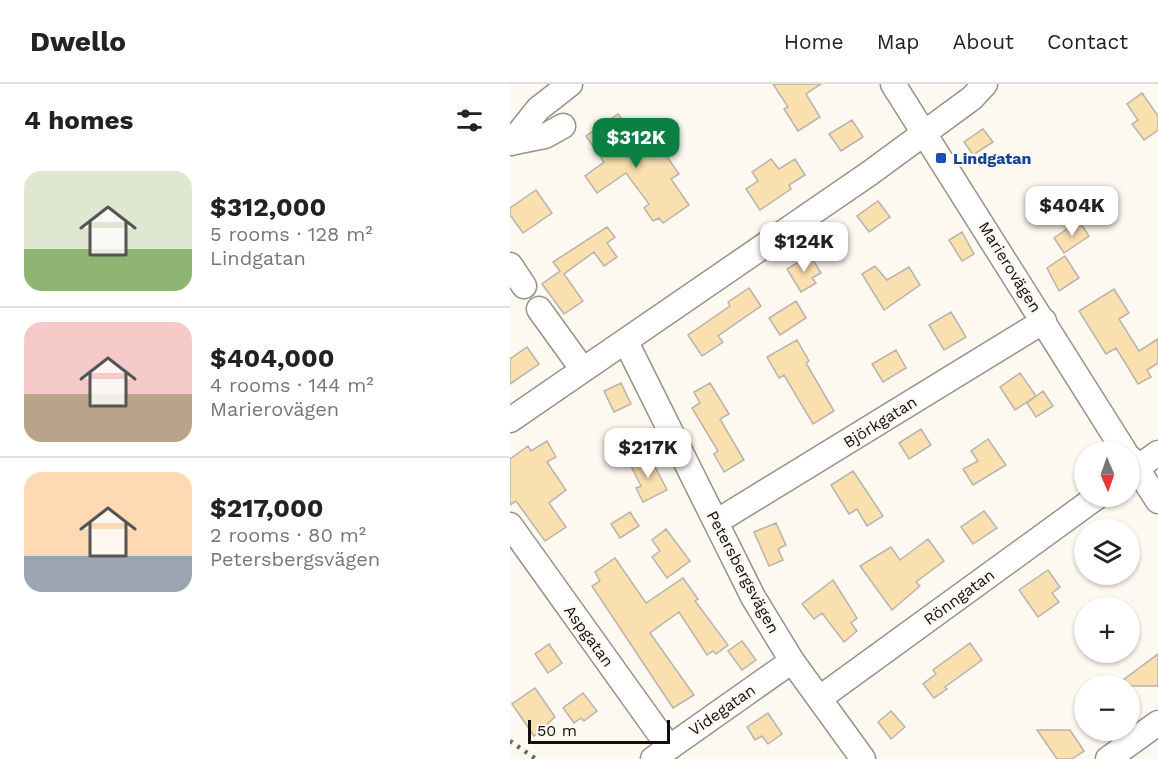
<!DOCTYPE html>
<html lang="en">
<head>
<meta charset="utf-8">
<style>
  body { margin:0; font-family:"Work Sans",sans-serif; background:#f6f6f6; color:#222; height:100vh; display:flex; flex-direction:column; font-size:22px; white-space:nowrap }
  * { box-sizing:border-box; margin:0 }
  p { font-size:20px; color:#767676 }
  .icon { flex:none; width:33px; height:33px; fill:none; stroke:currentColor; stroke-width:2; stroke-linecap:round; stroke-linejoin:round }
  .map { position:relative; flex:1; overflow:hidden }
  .panel { display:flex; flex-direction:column; background:#fff; width:510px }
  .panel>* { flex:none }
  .needle { width:39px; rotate:178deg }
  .controls { position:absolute; left:564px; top:357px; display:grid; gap:12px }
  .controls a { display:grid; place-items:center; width:66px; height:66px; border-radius:50%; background:#fff; box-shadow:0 2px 4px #0004; font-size:30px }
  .scale { position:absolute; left:18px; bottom:15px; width:142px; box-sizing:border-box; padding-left:6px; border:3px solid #11100d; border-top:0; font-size:16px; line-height:21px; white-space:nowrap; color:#11100d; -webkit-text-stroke:4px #fdf9f1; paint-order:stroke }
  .price { position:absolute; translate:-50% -51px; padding:0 14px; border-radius:12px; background:#fff; color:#222; font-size:20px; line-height:39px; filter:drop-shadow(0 2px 3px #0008) }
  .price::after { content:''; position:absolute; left:50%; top:36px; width:18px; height:14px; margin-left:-9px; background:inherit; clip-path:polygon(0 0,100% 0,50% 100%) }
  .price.current { background:#0b8043; color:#fff }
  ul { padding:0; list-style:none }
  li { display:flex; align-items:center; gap:18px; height:150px; padding:0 24px }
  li+li { border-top:2px solid #e0e0e0 }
  li span { display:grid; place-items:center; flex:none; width:168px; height:120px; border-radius:18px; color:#555 }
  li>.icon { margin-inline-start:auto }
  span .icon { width:72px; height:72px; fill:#fffc; stroke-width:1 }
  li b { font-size:26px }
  h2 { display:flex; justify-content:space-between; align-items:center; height:72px; padding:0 24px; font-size:26px }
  header { display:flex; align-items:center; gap:36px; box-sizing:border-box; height:84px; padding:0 30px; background:#fff; border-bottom:2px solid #e0e0e0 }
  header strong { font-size:28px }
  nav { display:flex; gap:33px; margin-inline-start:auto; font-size:21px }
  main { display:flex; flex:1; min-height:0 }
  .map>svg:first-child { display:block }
</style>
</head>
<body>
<header>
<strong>Dwello</strong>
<nav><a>Home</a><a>Map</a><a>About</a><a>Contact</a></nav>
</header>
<main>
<section class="panel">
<h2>4 homes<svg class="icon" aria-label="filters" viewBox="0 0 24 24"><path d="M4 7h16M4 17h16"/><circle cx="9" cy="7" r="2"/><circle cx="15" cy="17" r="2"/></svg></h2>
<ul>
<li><span style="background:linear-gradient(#dfe7d0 65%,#8fb573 0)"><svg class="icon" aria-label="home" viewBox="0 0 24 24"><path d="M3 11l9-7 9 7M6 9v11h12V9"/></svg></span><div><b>$312,000</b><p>5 rooms · 128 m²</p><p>Lindgatan</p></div></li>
<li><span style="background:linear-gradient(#f6c9c9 60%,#b9a48a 0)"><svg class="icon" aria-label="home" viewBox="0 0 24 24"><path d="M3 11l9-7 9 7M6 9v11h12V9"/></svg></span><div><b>$404,000</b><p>4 rooms · 144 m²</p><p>Marierovägen</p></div></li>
<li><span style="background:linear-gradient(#ffd9b3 70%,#9aa5b1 0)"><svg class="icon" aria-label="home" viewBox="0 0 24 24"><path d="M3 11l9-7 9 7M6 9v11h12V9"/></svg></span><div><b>$217,000</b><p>2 rooms · 80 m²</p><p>Petersbergsvägen</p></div></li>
</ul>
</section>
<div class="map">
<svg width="648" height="675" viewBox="0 0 648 675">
  <rect width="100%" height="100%" fill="#fdf9f1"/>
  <!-- building -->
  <path fill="#fadfaf" stroke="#b8b3ac" stroke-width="1.5" d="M263,0H311L296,10L310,33L288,47L274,25L278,23Z
    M632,9L648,32V46L634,56L622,40L628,36L617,20Z
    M108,30L139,73L151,64L169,90L161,95L179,121L153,139L149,134L143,137L134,124L139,120L116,89L87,109L75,92L94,78L76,52Z
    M342,36L353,53L331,67L319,50Z
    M473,45L483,58L463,71L454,58Z
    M261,75L269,85L285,75L295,91L279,101L281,105L250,126L236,105L248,97L242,88Z
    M26,106L42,129L13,149L0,131V124Z
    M368,117L380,133L359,148L347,132Z
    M569,137L579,152L554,169L544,154Z
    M97,143L105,153L97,159L107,173L94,182L84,168L54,190L73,217L54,230L32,200L50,187L43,178Z
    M452,148L464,170L452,177L439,156Z
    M300,171L311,189L302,194L306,199L291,208L277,185Z
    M555,172L569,194L549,207L537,184Z
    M365,182L377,196L399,183L410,201L374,226L352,190Z
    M239,204L251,222L208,252L213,258L192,272L178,251L220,222L218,218Z
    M604,205L619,229L609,235L629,267L648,255V279L637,286L641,293L628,300L606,264L596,270L569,227Z
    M286,217L296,234L270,251L259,234Z
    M441,228L456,253L434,266L419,241Z
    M287,256L299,277L296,279L324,327L303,340L274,291L269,294L257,273Z
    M17,263L29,280L0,300V275Z
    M386,266L396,284L373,298L362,280Z
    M510,289L526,312L505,326L490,303Z
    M111,299L121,320L104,328L94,307Z
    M200,299L219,330L210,335L234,376L214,388L204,370L208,367L182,324L190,319L184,308Z
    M533,307L543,322L526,333L517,319Z
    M411,345L421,361L399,375L389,359Z
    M478,355L496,381L463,401L453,385L468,377L461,367Z
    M37,357L46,373L37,378L56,406L39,419L56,443L35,457L6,417L0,421V375L18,362L21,367Z
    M139,371L157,406L133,418L126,404L131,402L120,380Z
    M343,387L373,432L357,442L347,425L339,430L321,401Z
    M474,427L487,444L463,460L451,443Z
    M120,428L129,442L110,454L101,440Z
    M266,439L276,461L268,465L273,476L259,482L244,448Z
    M156,445L180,477L157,494L142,473L150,467L142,456Z
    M418,455L434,477L406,498L410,502L382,526L350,482L381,463L390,476Z
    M105,474L136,519L173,494L188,515L185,517L218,561L206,570L203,567L197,571L169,528L140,549L184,611L163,624L82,502L90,497L85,488Z
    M538,486L550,503L542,509L549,518L528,533L509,506Z
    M323,496L347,534L341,539L347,547L334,558L312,529L304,535L292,520Z
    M232,557L246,576L232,586L218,567Z
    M460,559L472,576L435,603L437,605L424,614L413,600L426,590L423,586Z
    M39,560L52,579L38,589L25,570Z
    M648,570V602H605Z
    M25,604L45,633L24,652L2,620Z
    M73,609L87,627L74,637L71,634L64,639L53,624Z
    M381,627L395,643L381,655L368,638Z
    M258,629L272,650L258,660L252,652L245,656L237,643Z
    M527,646H560L574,667L562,675H547Z"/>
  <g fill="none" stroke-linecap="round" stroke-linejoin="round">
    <!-- minor casing -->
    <g stroke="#96928b" stroke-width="27">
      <path id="minor" d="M383,0L615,368
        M0,59L35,52L53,42
        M1,59L28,25L60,0
        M0,181L14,202
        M29,225L73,286
        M116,258L243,513L282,577L353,675
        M0,336L360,89L462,14L475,0
        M620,374L648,417
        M620,389L648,369
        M206,438L534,237
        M0,441L159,663
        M310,614L588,412
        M143,675L282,577
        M598,675L648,639"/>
    </g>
    <!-- minor -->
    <use href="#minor" stroke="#fff" stroke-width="24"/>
    <!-- rail -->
    <path stroke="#6a6863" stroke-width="4.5" stroke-dasharray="3 6" stroke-linecap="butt" d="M0,657L26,675"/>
  </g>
  <!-- markers -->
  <rect fill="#1a4fb4" stroke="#fdf9f1" stroke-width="2" x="425" y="68" width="12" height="12" rx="3"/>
  <g text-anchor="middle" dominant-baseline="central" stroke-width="5" stroke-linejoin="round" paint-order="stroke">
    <!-- transit labels -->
    <g font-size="16" font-weight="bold" fill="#164399" stroke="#fdf9f1" text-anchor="start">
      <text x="443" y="74">Lindgatan</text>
    </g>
    <!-- street labels -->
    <g font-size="16" fill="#11100d" stroke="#fdf9f1">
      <text transform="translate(500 183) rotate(58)">Marierovägen</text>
      <text transform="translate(370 338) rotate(-32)">Björkgatan</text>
      <text transform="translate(233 488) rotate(62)">Petersbergsvägen</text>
      <text transform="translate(449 513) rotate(-36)">Rönngatan</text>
      <text transform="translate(79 552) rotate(54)">Aspgatan</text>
      <text transform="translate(212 626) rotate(-35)">Videgatan</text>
    </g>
  </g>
</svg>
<div class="controls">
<a><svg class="needle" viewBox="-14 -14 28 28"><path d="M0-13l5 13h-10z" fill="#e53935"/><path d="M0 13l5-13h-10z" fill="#767676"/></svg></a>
<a><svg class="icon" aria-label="layers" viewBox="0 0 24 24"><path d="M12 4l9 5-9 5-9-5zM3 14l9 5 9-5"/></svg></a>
<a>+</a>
<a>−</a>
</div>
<div class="scale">50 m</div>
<b class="price current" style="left:126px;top:85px">$312K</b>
<b class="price" style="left:562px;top:153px">$404K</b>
<b class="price" style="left:294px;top:189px">$124K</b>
<b class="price" style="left:138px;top:395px">$217K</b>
</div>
</main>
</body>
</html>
